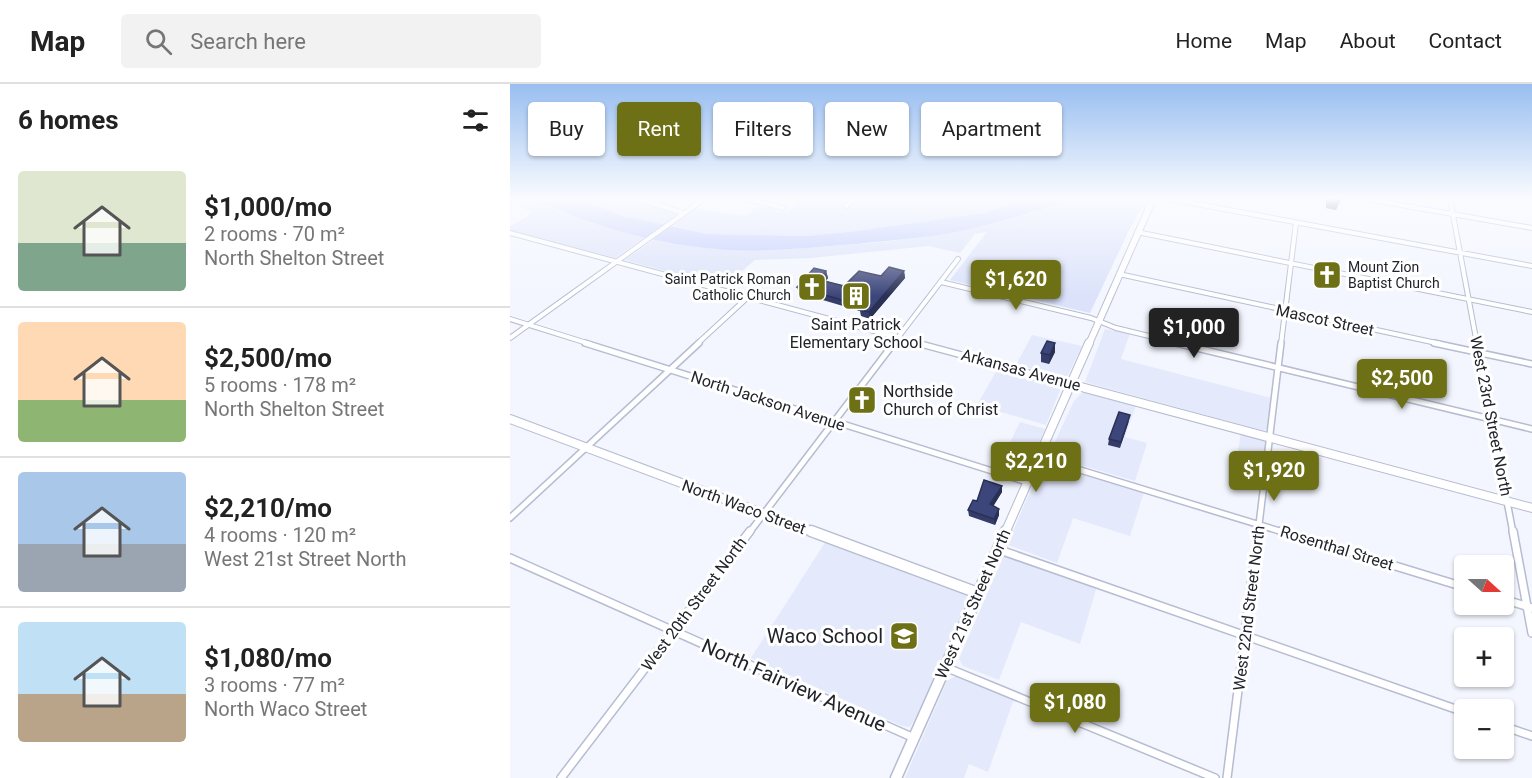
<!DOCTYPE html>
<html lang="en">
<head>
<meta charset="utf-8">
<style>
  body { margin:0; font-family:Roboto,sans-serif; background:#f2f2f2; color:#222; height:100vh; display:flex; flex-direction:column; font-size:22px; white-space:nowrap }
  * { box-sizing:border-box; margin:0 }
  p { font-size:20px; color:#767676 }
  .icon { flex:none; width:33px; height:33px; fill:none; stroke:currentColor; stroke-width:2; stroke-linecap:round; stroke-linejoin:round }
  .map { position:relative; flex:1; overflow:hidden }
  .details { display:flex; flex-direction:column; background:#fff; width:510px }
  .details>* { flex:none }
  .hud { position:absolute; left:18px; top:18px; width:570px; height:54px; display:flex; gap:12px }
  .needle { width:39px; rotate:111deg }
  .controls { position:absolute; left:944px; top:471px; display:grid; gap:12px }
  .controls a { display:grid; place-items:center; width:60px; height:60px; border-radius:6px; background:#fff; box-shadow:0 2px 4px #0004; font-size:30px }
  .price { position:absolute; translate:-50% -51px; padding:0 14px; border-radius:6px; background:#6d7014; color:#fff; font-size:20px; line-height:39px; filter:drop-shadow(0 2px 3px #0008) }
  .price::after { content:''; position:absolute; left:50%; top:36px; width:18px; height:14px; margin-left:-9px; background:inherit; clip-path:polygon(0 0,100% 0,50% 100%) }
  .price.active { background:#222; color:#fff }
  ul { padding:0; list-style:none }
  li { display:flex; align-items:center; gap:18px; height:150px; padding:0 18px }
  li+li { border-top:2px solid #e0e0e0 }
  li span { display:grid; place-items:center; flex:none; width:168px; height:120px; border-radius:6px; color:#555 }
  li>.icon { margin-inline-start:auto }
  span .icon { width:72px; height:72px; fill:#fffc; stroke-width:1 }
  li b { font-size:26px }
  h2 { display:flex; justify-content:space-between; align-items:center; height:72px; padding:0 18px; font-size:26px }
  .pill { padding:0 21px; border-radius:6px; background:#fff; box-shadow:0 2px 4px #0004; font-size:21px; line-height:54px }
  .pill.active { background:#6d7014; color:#fff }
  header { display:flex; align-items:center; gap:36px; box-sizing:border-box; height:84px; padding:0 30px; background:#fff; border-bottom:2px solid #e0e0e0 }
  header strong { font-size:28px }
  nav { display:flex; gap:33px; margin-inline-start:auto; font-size:21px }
  .search { width:420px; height:54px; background:#f2f2f2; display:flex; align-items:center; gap:15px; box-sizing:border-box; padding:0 21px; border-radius:6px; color:#767676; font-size:22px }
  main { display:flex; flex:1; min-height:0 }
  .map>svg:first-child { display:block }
</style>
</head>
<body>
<header>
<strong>Map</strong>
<div class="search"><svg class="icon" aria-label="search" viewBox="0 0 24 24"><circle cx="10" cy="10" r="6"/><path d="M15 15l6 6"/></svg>Search here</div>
<nav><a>Home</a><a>Map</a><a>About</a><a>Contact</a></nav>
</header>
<main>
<section class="details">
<h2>6 homes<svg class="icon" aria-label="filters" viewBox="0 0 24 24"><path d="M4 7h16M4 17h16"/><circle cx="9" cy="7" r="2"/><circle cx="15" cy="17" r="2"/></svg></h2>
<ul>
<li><span style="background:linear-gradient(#dfe7d0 60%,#7fa58c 0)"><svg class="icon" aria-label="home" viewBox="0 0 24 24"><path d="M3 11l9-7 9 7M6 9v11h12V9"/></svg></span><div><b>$1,000/mo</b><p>2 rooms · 70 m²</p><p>North Shelton Street</p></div></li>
<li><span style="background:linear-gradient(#ffd9b3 65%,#8fb573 0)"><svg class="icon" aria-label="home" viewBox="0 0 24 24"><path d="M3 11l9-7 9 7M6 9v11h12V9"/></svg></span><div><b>$2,500/mo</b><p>5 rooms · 178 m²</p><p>North Shelton Street</p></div></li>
<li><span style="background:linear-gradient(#a9c7e8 60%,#9aa5b1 0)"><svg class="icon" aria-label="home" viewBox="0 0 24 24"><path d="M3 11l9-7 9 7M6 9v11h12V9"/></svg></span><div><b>$2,210/mo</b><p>4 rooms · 120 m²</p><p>West 21st Street North</p></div></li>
<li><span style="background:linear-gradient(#bfe0f5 60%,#b9a48a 0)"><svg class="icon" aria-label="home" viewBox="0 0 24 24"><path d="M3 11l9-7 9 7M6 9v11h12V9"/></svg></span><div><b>$1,080/mo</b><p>3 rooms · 77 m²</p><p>North Waco Street</p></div></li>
</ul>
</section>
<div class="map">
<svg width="1022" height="694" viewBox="0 0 1022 694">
  <rect width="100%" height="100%" fill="#f3f6ff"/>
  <!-- built -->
  <path fill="#e4e9fb" d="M595,245L620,249L611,275L761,314L758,344L753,347L575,298Z
    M522,251L572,262L557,293L506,281Z
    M488,284L552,301L536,341L467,321Z
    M580,308L626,321L615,353L637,359L625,397L541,372L543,362L564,317L572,309Z
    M510,338L535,345L515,390L512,391L488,383Z
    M731,349L755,356L752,394L725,386Z
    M537,379L634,408L620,452L563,434L547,479L499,461L498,459L531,382Z
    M316,457L454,508L457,513V520L405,635L400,643L392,642L241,574Z
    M494,471L587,502L570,560L511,538L489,596L453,582L449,575Z
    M446,592L504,615L478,688L459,680L454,694H395L437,597Z"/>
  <!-- green -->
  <path fill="#dbe2fa" d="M0,115H24L51,128L135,153L105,174L0,146V142L18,132L21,128L0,118Z
    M71,115H121L170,130L156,141C126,137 99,127 71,115Z
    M292,115H514L474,129L347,147L297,152L198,150L163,142L184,125L235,132L248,122L277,129Z
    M565,115H637L620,144L580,229L440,196L477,148L465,150L450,169L419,162L301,174L245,176L213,203L115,176L145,155C199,168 253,166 309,163C355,160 404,156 450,147C488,140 527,127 565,115Z"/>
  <!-- water -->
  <path fill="#c0ccfd" d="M24,115H71L113,132L198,150L297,152L347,147L474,129L514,115H565C527,127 489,139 451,147C417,154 382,156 347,160C305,163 262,168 220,166C153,162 85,144 24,115Z"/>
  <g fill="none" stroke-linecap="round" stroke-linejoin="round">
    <!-- street-far2 casing -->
    <g stroke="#b6bcd2" stroke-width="6">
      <path id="street-far2" d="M128,115L174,129
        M236,115L274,124
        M660,115L1022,182
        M857,115L1022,144
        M940,115L967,260
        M336,122L344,115
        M627,148L1022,228
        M0,149L412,260
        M609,190L931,260
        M431,198L581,234L606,244L672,260
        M0,235L80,260
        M0,254L194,115
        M187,260L238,213
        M383,260L448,175
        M771,260L786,139"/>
    </g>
    <!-- street-far1 casing -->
    <g stroke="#b6bcd2" stroke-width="8">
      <path id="street-far1" d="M75,259L517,398
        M407,259L560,300
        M666,259L1022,345
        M924,259L1022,280
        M967,259L1003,449
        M528,373L776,449
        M0,434L189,259
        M239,449L384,259
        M748,449L771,259"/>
    </g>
    <!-- street casing -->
    <g stroke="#b6bcd2" stroke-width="10">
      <path id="street" d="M771,447L954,503
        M1003,447L1022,549
        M487,465L954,628
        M0,474L404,654
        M993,515L1022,524
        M435,583L705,694
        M993,642L1022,652
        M51,694L240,447
        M717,694L748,447"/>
    </g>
    <!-- secondary-far2 casing -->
    <g stroke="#b6bcd2" stroke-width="8">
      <path id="secondary-far2" d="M579,260L643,115"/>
    </g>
    <!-- secondary-far1 casing -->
    <g stroke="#b6bcd2" stroke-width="10">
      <path id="secondary-far1" d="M560,300L1022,424
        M0,335L305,449
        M495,449L579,259"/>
    </g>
    <!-- secondary casing -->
    <g stroke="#b6bcd2" stroke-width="13">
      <path id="secondary" d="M301,447L468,509
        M386,694L496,447"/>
    </g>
    <!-- street-far2 -->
    <use href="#street-far2" stroke="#fff" stroke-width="4"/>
    <!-- street-far1 -->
    <use href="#street-far1" stroke="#fff" stroke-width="5"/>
    <!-- street -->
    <use href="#street" stroke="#fff" stroke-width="7"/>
    <!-- secondary-far2 -->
    <use href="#secondary-far2" stroke="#fff" stroke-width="6"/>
    <!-- secondary-far1 -->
    <use href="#secondary-far1" stroke="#fff" stroke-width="8"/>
    <!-- secondary -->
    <use href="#secondary" stroke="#fff" stroke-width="10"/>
  </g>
  <!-- wall -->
  <path fill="#343c69" d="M816,115H830L829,119L826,126L816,124Z
    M316,187L318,194L316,197L334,202L394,187L395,194L360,235L351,232L350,227L289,209L287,203Z
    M545,268L539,280L531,278V269Z
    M619,337L610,364L598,361L599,355Z
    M492,402V408L483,422L489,431L485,441L459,432L458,426L467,417Z"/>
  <!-- shaded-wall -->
  <path fill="#2a3155" d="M316,187L318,194L312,202L310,196Z
    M394,187L395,194L360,235L359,228Z
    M545,259V268L539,280L540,271Z
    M492,402V408L481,426L480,420Z
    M489,425V431L485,441L484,435Z"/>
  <!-- building -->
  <path fill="#3c467a" stroke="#2a3155" stroke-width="1.5" d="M819,115H830L829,119L819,118Z
    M379,183L394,187L359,228L349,226L353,222L287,203L304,184L316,187L310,196L334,202L349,187L371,192Z
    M537,257L545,259L540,271L531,269Z
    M609,328L620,331L611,358L599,355Z
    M474,396L492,402L480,420L489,425L484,435L458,426L463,416L467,417Z"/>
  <!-- sky -->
  <linearGradient id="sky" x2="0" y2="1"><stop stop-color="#98bef0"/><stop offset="0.54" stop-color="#fafbff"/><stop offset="1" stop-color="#fafbff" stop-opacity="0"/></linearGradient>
  <rect width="1022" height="212" fill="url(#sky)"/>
  <!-- icons -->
  <defs>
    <g id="church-square" transform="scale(1.5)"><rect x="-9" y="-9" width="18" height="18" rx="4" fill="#6d7014" stroke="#fff"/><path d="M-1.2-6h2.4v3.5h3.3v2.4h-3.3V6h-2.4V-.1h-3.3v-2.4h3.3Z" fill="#fff"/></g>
    <g id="building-square" transform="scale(1.5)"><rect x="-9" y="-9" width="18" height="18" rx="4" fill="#6d7014" stroke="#fff"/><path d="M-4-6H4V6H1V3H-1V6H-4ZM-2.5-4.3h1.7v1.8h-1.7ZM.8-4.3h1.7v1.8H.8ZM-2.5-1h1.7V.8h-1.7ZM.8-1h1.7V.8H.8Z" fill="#fff"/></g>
    <g id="school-square" transform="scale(1.5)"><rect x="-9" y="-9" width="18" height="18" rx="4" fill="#6d7014" stroke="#fff"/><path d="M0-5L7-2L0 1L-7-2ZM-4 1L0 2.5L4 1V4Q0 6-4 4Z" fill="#fff"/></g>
  </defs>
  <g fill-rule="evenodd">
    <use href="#church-square" x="817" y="191"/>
    <use href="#church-square" x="302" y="203"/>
    <use href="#building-square" x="346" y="212"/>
    <use href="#church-square" x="352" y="316"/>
    <use href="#school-square" x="394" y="552"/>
  </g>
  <g text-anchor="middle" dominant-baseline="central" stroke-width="6" stroke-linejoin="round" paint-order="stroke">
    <!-- far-poi labels -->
    <g font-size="14" fill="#21232b" stroke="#fff" text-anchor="start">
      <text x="838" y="183">Mount Zion<tspan x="838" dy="16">Baptist Church</tspan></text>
      <text x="281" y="195" text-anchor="end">Saint Patrick Roman<tspan x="281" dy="16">Catholic Church</tspan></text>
    </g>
    <!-- street labels -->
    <g font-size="16" fill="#21232b" stroke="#fff">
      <text transform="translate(815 236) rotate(12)">Mascot Street</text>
      <text transform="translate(511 286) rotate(15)">Arkansas Avenue</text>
      <text transform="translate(258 317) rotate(18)">North Jackson Avenue</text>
      <text transform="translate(981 332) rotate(79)">West 23rd Street North</text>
      <text transform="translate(234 423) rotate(20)">North Waco Street</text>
      <text transform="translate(827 464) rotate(17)">Rosenthal Street</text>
      <text transform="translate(184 520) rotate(-53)">West 20th Street North</text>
      <text transform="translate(463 520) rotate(-66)">West 21st Street North</text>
      <text transform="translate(739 524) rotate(-83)">West 22nd Street North</text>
    </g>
    <!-- poi labels -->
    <g font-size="16" fill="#21232b" stroke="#fff">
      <text x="346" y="240">Saint Patrick<tspan x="346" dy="18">Elementary School</tspan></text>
      <text x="373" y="307" text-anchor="start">Northside<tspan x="373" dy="18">Church of Christ</tspan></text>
    </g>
    <!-- near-poi labels -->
    <g font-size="20" fill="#21232b" stroke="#fff" text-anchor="end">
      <text x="373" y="552">Waco School</text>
    </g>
    <!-- near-street labels -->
    <g font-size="20" fill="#21232b" stroke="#fff">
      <text transform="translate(284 601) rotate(24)">North Fairview Avenue</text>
    </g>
  </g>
</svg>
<div class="controls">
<a><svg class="needle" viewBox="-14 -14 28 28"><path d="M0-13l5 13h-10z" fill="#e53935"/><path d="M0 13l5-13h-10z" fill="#767676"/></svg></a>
<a>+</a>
<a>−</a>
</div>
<b class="price" style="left:506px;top:227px">$1,620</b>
<b class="price active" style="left:684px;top:275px">$1,000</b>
<b class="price" style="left:892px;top:326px">$2,500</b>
<b class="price" style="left:526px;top:409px">$2,210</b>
<b class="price" style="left:764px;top:418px">$1,920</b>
<b class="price" style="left:565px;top:650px">$1,080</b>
<div class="hud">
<a class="pill">Buy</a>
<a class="pill active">Rent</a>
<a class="pill">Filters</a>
<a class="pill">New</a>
<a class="pill">Apartment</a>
</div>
</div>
</main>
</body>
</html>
